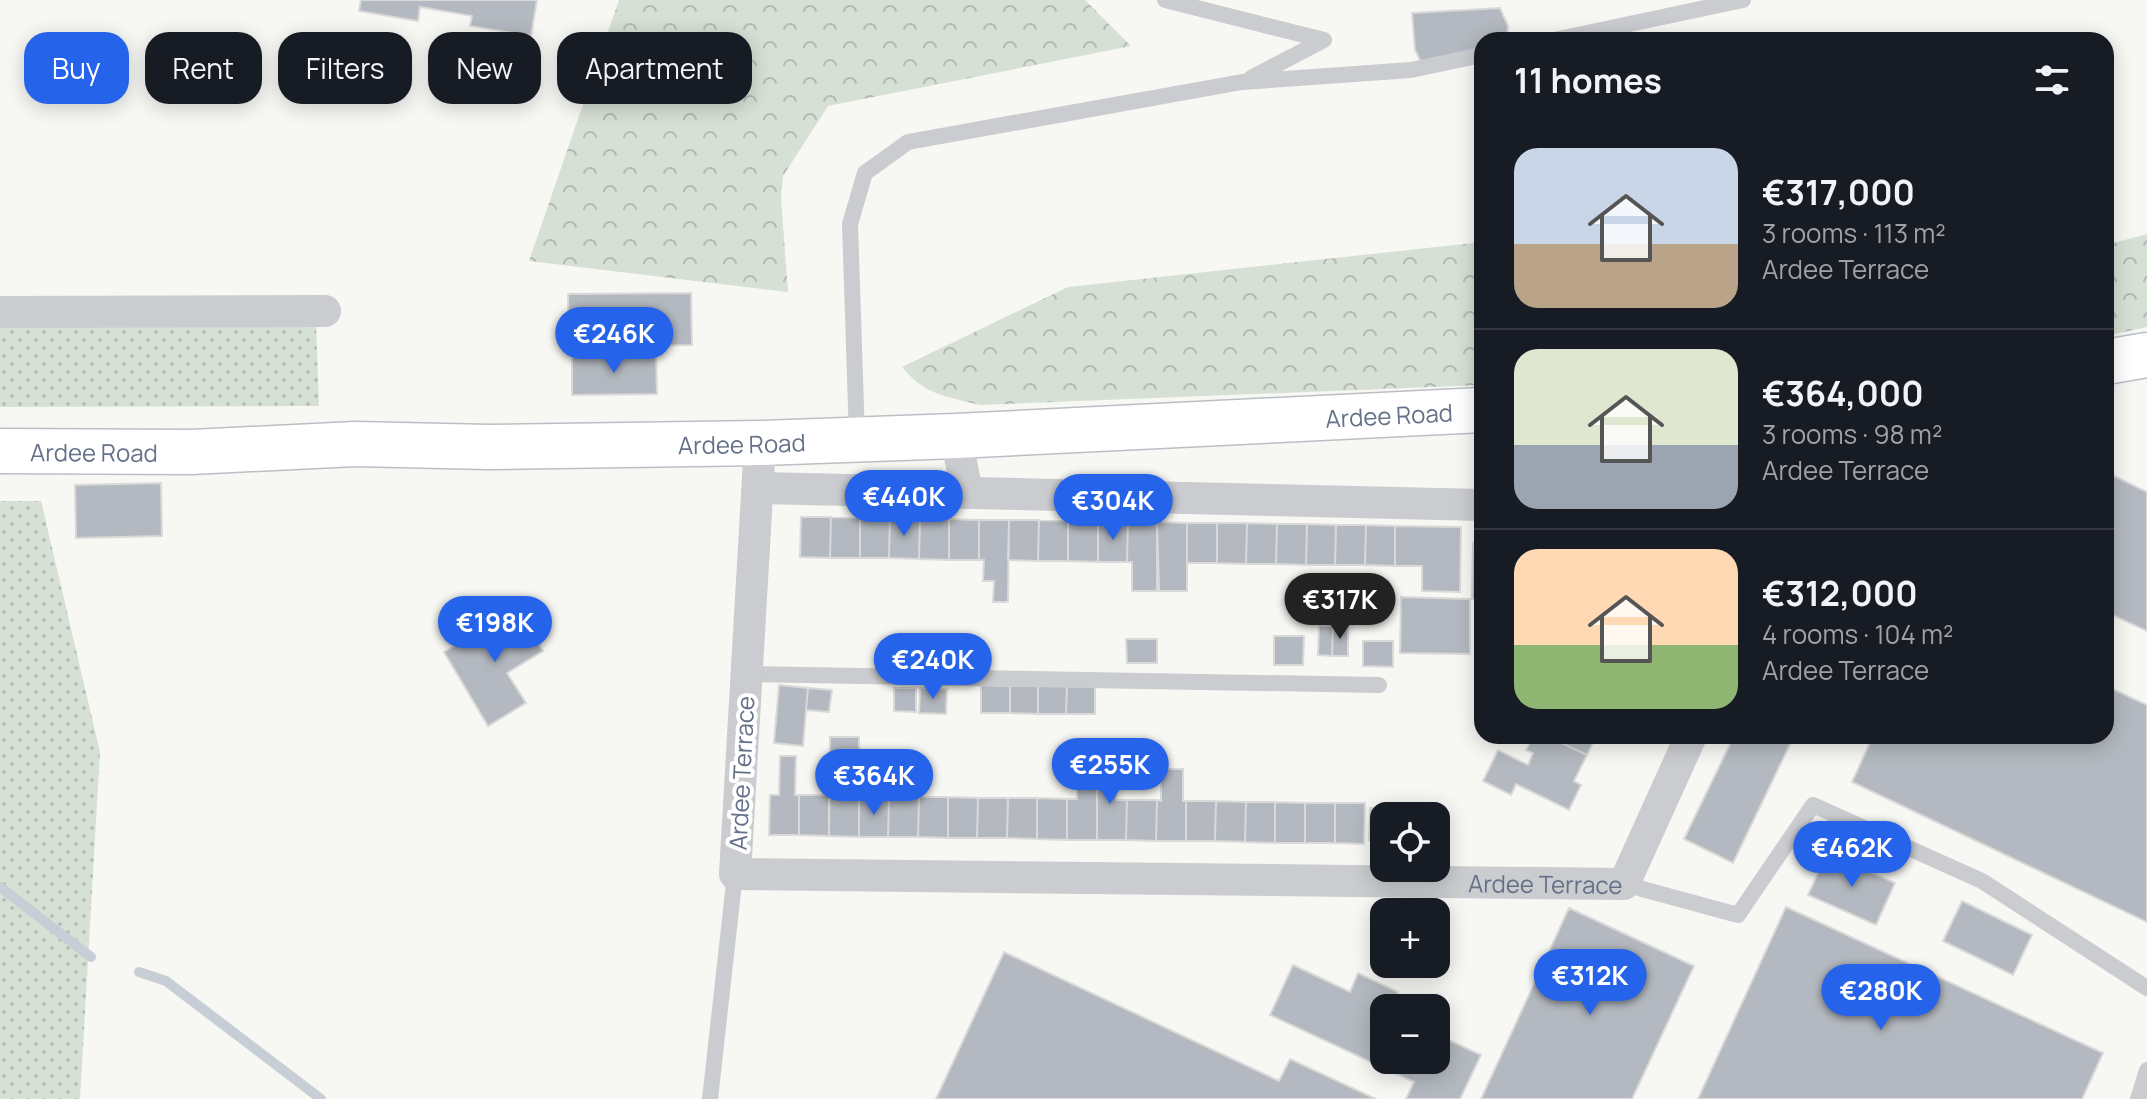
<!DOCTYPE html>
<html lang="en">
<head>
<meta charset="utf-8">
<style>
  body { margin:0; font-family:Manrope,sans-serif; background:#242831; color:#f1f3f6; height:100vh; display:flex; flex-direction:column; font-size:30px; white-space:nowrap }
  * { box-sizing:border-box; margin:0 }
  p { font-size:26px; color:#9ea1a6 }
  .icon { flex:none; width:44px; height:44px; fill:none; stroke:currentColor; stroke-width:2; stroke-linecap:round; stroke-linejoin:round }
  .map { position:relative; flex:1; overflow:hidden }
  .details { position:absolute; left:1474px; top:32px; width:640px; height:712px; display:flex; flex-direction:column; background:#171b24; border-radius:24px; box-shadow:0 4px 20px #0003 }
  .details>* { flex:none }
  .guide { position:absolute; left:24px; top:32px; width:760px; height:72px; display:flex; gap:16px }
  .buttons { position:absolute; left:1370px; top:802px; display:grid; gap:16px }
  .buttons a { display:grid; place-items:center; width:80px; height:80px; border-radius:16px; background:#171b24; box-shadow:0 4px 20px #0003; font-size:40px }
  .price { position:absolute; translate:-50% -68px; padding:0 18px; border-radius:28px; background:#2563eb; color:#fff; font-size:26px; line-height:52px; filter:drop-shadow(0 2px 4px #0008) }
  .price::after { content:''; position:absolute; left:50%; top:48px; width:24px; height:18px; margin-left:-12px; background:inherit; clip-path:polygon(0 0,100% 0,50% 100%) }
  .price.active { background:#222; color:#fff }
  ul { padding:0; list-style:none }
  li { display:flex; align-items:center; gap:24px; height:200px; padding:0 40px }
  li+li { border-top:2px solid #363941 }
  li span { display:grid; place-items:center; flex:none; width:224px; height:160px; border-radius:24px; color:#555 }
  li>.icon { margin-inline-start:auto }
  span .icon { width:96px; height:96px; fill:#fffc; stroke-width:1 }
  li b { font-size:34px }
  h2 { display:flex; justify-content:space-between; align-items:center; height:96px; padding:0 40px; font-size:34px }
  .pill { padding:0 28px; border-radius:24px; background:#171b24; box-shadow:0 4px 20px #0003; font-size:28px; line-height:72px }
  .pill.active { background:#2563eb; color:#fff }
  .map>svg:first-child { display:block }
</style>
</head>
<body>
<div class="map">
<svg width="2147" height="1099" viewBox="0 0 2147 1099">
  <defs>
    <pattern id="green-dots" width="8" height="8" patternUnits="userSpaceOnUse" patternTransform="scale(2)"><rect width="8" height="8" fill="#d7e0d5"/><path d="M2 2h.1M6 6h.1" fill="none" stroke="#b2bab3" stroke-width="1.8" stroke-linecap="round"/></pattern>
    <pattern id="forest-crowns" width="20" height="18" patternUnits="userSpaceOnUse" patternTransform="scale(2)"><rect width="20" height="18" fill="#d7e0d5"/><path d="M2 6a3 3 0 1 1 6 0M12 15a3 3 0 1 1 6 0" fill="none" stroke="#b2bab3"/></pattern>
  </defs>
  <rect width="100%" height="100%" fill="#f7f8f4"/>
  <!-- green -->
  <path fill="url(#green-dots)" d="M316,324L319,406L0,407V325Z
    M0,501H41L100,752L80,1099H0Z"/>
  <!-- forest -->
  <path fill="url(#forest-crowns)" d="M619,0H1085L1131,46L828,106L783,176L781,198L788,292L529,261Z
    M2147,234V327L2106,336V245Z
    M1482,242V385L980,405C946,396 926,396 902,367L1068,287Z"/>
  <g fill="none" stroke-linecap="round" stroke-linejoin="round">
    <!-- stream -->
    <path stroke="#c7ced5" stroke-width="10" d="M0,887L91,957
      M139,972L166,981L321,1099"/>
  </g>
  <!-- building -->
  <path fill="#b4b9c1" stroke="#d9d9d7" stroke-width="2" d="M361,0H537L531,36L470,26L472,16L420,7L418,21L359,11Z
    M1500,8L1508,26L1507,40H1482V49L1423,66L1415,50L1412,13Z
    M691,293L692,345L569,346L568,294Z
    M656,355L657,394L572,395V356Z
    M2106,472L2147,492V631L2106,612Z
    M161,483L162,536L76,538L75,485Z
    M801,517H831L830,558L800,557Z
    M831,517L860,518V558H830Z
    M860,518H890L889,558H860Z
    M890,518L920,519L919,559L889,558Z
    M920,519H949V560L919,559Z
    M949,519L979,520V560H949Z
    M979,520H1009L1008,602H993L994,581H983L984,560H979Z
    M1009,520H1039L1038,561L1008,560Z
    M1039,520L1068,521V561H1038Z
    M1068,521H1098V562L1068,561Z
    M1098,521L1128,522L1127,562H1098Z
    M1128,522H1157V591H1132V562H1127Z
    M1157,522L1187,523V591H1159Z
    M1187,523H1217V563H1187Z
    M1217,523H1247L1246,564L1217,563Z
    M1247,523L1277,524L1276,564H1246Z
    M1277,524H1307L1306,565L1276,564Z
    M1307,524L1336,525L1335,565H1306Z
    M1336,525H1366L1365,565H1335Z
    M1366,525L1395,526V566L1365,565Z
    M1395,526L1461,527L1460,592L1422,591V566H1395Z
    M1473,543H1482V599H1472Z
    M1401,597L1470,599V654L1400,653Z
    M518,608L543,651L507,673L526,703L488,726L444,652Z
    M1319,626H1333L1332,656L1318,655Z
    M1333,626H1348V656H1332Z
    M1274,636H1304L1303,665H1274Z
    M1126,639H1157V663H1127Z
    M1363,641H1393V667L1363,666Z
    M779,685L808,688L803,746L774,743Z
    M981,685L1010,686V713H981Z
    M1010,686H1038V714L1010,713Z
    M1038,686H1067L1066,714H1038Z
    M1067,686H1095V714H1066Z
    M2106,686L2147,705V922L1852,782L1873,736H2106Z
    M808,688L832,690L829,712L806,710Z
    M894,688H916V712L894,711Z
    M920,688L947,689L946,714L919,713Z
    M1534,736H1547L1587,755L1574,781L1581,785L1569,810L1516,784L1511,795L1483,781L1498,750L1528,765L1533,753L1526,750Z
    M1547,736H1596L1587,755Z
    M1734,736H1794L1733,863L1684,839Z
    M830,737H859V837L829,836Z
    M780,756H796L795,795H799V835H769L770,795H779Z
    M1077,765H1097V840H1067V799H1077Z
    M1097,765H1116V800H1127L1126,840H1097Z
    M1161,769H1183V801H1186V841H1156L1157,800L1161,801Z
    M799,795H829V836L799,835Z
    M859,796L889,797L888,837H859Z
    M889,797H919L918,837H888Z
    M919,797H948V838L918,837Z
    M948,797L978,798L977,838H948Z
    M978,798H1008L1007,838H977Z
    M1008,798H1037V839L1007,838Z
    M1037,798L1067,799V840L1037,839Z
    M1127,800H1157L1156,841L1126,840Z
    M1186,801H1216L1215,841H1186Z
    M1216,801L1246,802L1245,842L1215,841Z
    M1246,802H1275V843L1245,842Z
    M1275,802L1305,803V843H1275Z
    M1305,803H1335V843H1305Z
    M1335,803H1365L1364,844L1335,843Z
    M1370,808L1401,809V816H1384V840H1369Z
    M1827,853L1895,883L1876,925L1808,895Z
    M1962,901L2032,935L2013,975L1943,941Z
    M1786,907L2103,1053L2082,1099H1698Z
    M1569,908L1694,966L1632,1099H1481Z
    M1004,952L1279,1081L1290,1059L1376,1099H936Z
    M1293,965L1350,992L1358,973L1398,992L1391,1008H1384V1060H1436V1034L1481,1055L1460,1099H1406L1414,1082L1270,1015Z"/>
  <g fill="none" stroke-linecap="round" stroke-linejoin="round">
    <!-- secondary casing -->
    <g stroke="#bbbfc5" stroke-width="47">
      <g id="secondary">
        <path d="M2106,362L2147,355"/>
        <path id="s2" d="M0,451L191,452L355,444L489,447L760,443L956,436L1482,410"/>
      </g>
    </g>
    <!-- lane -->
    <path stroke="#caccd0" stroke-width="16" d="M1165,0L1324,40L1251,78
      M1554,40L1743,0
      M857,438L850,224L865,173L908,142L1242,82L1411,70L1482,55
      M747,674L1379,685
      M1624,884L1738,915L1813,805L1982,881L2147,988
      M710,1099L735,874
      M2138,1099L2147,1070"/>
    <!-- street -->
    <g stroke="#caccd0" stroke-width="32">
      <path d="M0,312L325,311"/>
      <path d="M956,436L967,493"/>
      <path id="s1" d="M760,443L735,874L1624,884L1691,736"/>
      <path d="M759,488L1482,505"/>
    </g>
    <!-- secondary -->
    <use href="#secondary" stroke="#fff" stroke-width="44"/>
  </g>
  <g text-anchor="middle" dominant-baseline="central" stroke-width="8" stroke-linejoin="round" paint-order="stroke">
    <!-- street labels -->
    <g font-size="24" fill="#647188" stroke="#fff">
      <text stroke="none"><textPath href="#s2" startOffset="1390">Ardee Road</textPath></text>
      <text stroke="none"><textPath href="#s2" startOffset="742">Ardee Road</textPath></text>
      <text stroke="none"><textPath href="#s2" startOffset="94">Ardee Road</textPath></text>
      <text transform="translate(741 773) rotate(-87)">Ardee Terrace</text>
      <text stroke="none"><textPath href="#s1" startOffset="1242">Ardee Terrace</textPath></text>
    </g>
  </g>
</svg>
<div class="buttons">
<a><svg class="icon" aria-label="locate" viewBox="0 0 24 24"><circle cx="12" cy="12" r="6"/><path d="M12 2v4M12 18v4M2 12h4M18 12h4"/></svg></a>
<a>+</a>
<a>−</a>
</div>
<b class="price" style="left:614px;top:375px">€246K</b>
<b class="price" style="left:904px;top:538px">€440K</b>
<b class="price" style="left:1113px;top:542px">€304K</b>
<b class="price active" style="left:1340px;top:641px">€317K</b>
<b class="price" style="left:495px;top:664px">€198K</b>
<b class="price" style="left:933px;top:701px">€240K</b>
<b class="price" style="left:1110px;top:806px">€255K</b>
<b class="price" style="left:874px;top:817px">€364K</b>
<b class="price" style="left:1852px;top:889px">€462K</b>
<b class="price" style="left:1590px;top:1017px">€312K</b>
<b class="price" style="left:1881px;top:1032px">€280K</b>
<div class="guide">
<a class="pill active">Buy</a>
<a class="pill">Rent</a>
<a class="pill">Filters</a>
<a class="pill">New</a>
<a class="pill">Apartment</a>
</div>
<section class="details">
<h2>11 homes<svg class="icon" aria-label="filters" viewBox="0 0 24 24"><path d="M4 7h16M4 17h16"/><circle cx="9" cy="7" r="2"/><circle cx="15" cy="17" r="2"/></svg></h2>
<ul>
<li><span style="background:linear-gradient(#c9d6e8 60%,#b9a48a 0)"><svg class="icon" aria-label="home" viewBox="0 0 24 24"><path d="M3 11l9-7 9 7M6 9v11h12V9"/></svg></span><div><b>€317,000</b><p>3 rooms · 113 m²</p><p>Ardee Terrace</p></div></li>
<li><span style="background:linear-gradient(#dfe7d0 60%,#9aa5b1 0)"><svg class="icon" aria-label="home" viewBox="0 0 24 24"><path d="M3 11l9-7 9 7M6 9v11h12V9"/></svg></span><div><b>€364,000</b><p>3 rooms · 98 m²</p><p>Ardee Terrace</p></div></li>
<li><span style="background:linear-gradient(#ffd9b3 60%,#8fb573 0)"><svg class="icon" aria-label="home" viewBox="0 0 24 24"><path d="M3 11l9-7 9 7M6 9v11h12V9"/></svg></span><div><b>€312,000</b><p>4 rooms · 104 m²</p><p>Ardee Terrace</p></div></li>
</ul>
</section>
</div>
</body>
</html>
